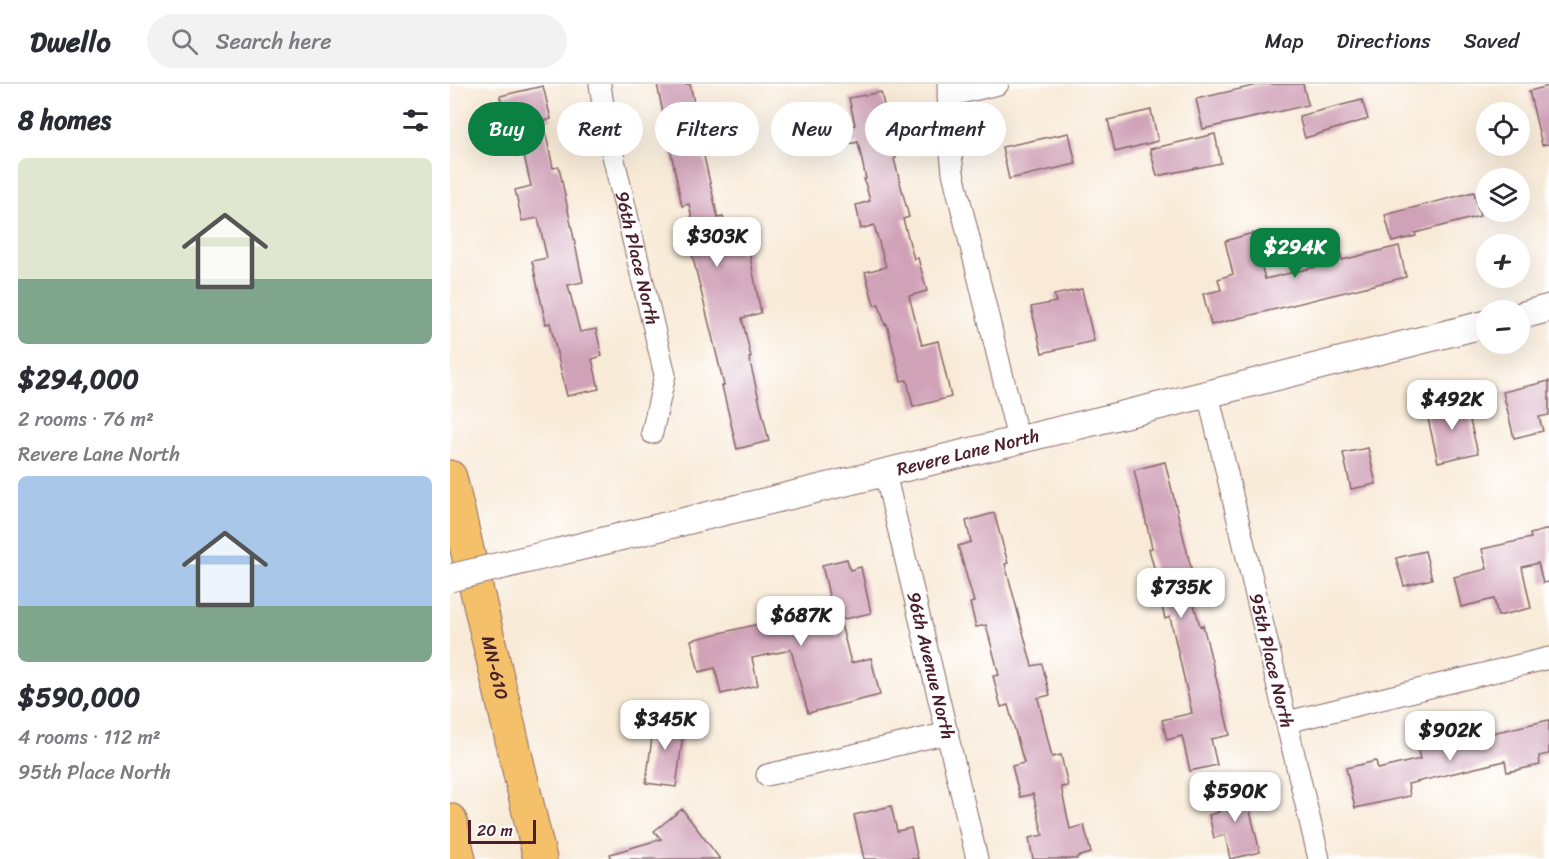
<!DOCTYPE html>
<html lang="en">
<head>
<meta charset="utf-8">
<style>
  body { margin:0; font-family:Sriracha,sans-serif; background:#f2f2f3; color:#2b2b33; height:100vh; display:flex; flex-direction:column; font-size:22px; white-space:nowrap }
  * { box-sizing:border-box; margin:0 }
  p { font-size:20px; color:#7c7c81 }
  .icon { flex:none; width:33px; height:33px; fill:none; stroke:currentColor; stroke-width:2; stroke-linecap:round; stroke-linejoin:round }
  .map { position:relative; flex:1; overflow:hidden }
  .details { display:flex; flex-direction:column; background:#fff; width:450px }
  .details>* { flex:none }
  .hud { position:absolute; left:18px; top:18px; width:570px; height:54px; display:flex; gap:12px }
  .tools { position:absolute; left:1026px; top:18px; display:grid; gap:12px }
  .tools a { display:grid; place-items:center; width:54px; height:54px; border-radius:50%; background:#fff; box-shadow:0 6px 24px #0002; font-size:30px }
  .scale { position:absolute; left:18px; bottom:15px; width:68px; box-sizing:border-box; padding-left:6px; border:3px solid #4a1f2b; border-top:0; font-size:16px; line-height:21px; white-space:nowrap; color:#4a1f2b; -webkit-text-stroke:4px #fff; paint-order:stroke }
  .price { position:absolute; translate:-50% -51px; padding:0 14px; border-radius:12px; background:#fff; color:#222; font-size:20px; line-height:39px; filter:drop-shadow(0 2px 3px #0008) }
  .price::after { content:''; position:absolute; left:50%; top:36px; width:18px; height:14px; margin-left:-9px; background:inherit; clip-path:polygon(0 0,100% 0,50% 100%) }
  .price.active { background:#0b8043; color:#fff }
  ul { padding:0; list-style:none }
  li { display:grid; align-content:center; gap:12px; height:318px; padding:0 18px }
  li span { display:grid; place-items:center; height:186px; border-radius:9px; color:#555 }
  li>.icon { margin-inline-start:auto }
  span .icon { width:108px; height:108px; fill:#fffc; stroke-width:1 }
  li b { font-size:26px }
  h2 { display:flex; justify-content:space-between; align-items:center; height:72px; padding:0 18px; font-size:26px }
  .tag { padding:0 21px; border-radius:27px; background:#fff; box-shadow:0 6px 24px #0002; font-size:21px; line-height:54px }
  .tag.active { background:#0b8043; color:#fff }
  header { display:flex; align-items:center; gap:36px; box-sizing:border-box; height:84px; padding:0 30px; background:#fff; border-bottom:2px solid #e1e1e2 }
  header strong { font-size:28px }
  nav { display:flex; gap:33px; margin-inline-start:auto; font-size:21px }
  .search { width:420px; height:54px; background:#f2f2f3; display:flex; align-items:center; gap:15px; box-sizing:border-box; padding:0 21px; border-radius:33px; color:#7c7c81; font-size:22px }
  main { display:flex; flex:1; min-height:0 }
  .map>svg:first-child { display:block }
</style>
</head>
<body>
<header>
<strong>Dwello</strong>
<div class="search"><svg class="icon" aria-label="search" viewBox="0 0 24 24"><circle cx="10" cy="10" r="6"/><path d="M15 15l6 6"/></svg>Search here</div>
<nav><a>Map</a><a>Directions</a><a>Saved</a></nav>
</header>
<main>
<section class="details">
<h2>8 homes<svg class="icon" aria-label="filters" viewBox="0 0 24 24"><path d="M4 7h16M4 17h16"/><circle cx="9" cy="7" r="2"/><circle cx="15" cy="17" r="2"/></svg></h2>
<ul>
<li><span style="background:linear-gradient(#dfe7d0 65%,#7fa58c 0)"><svg class="icon" aria-label="home" viewBox="0 0 24 24"><path d="M3 11l9-7 9 7M6 9v11h12V9"/></svg></span><div><b>$294,000</b><p>2 rooms · 76 m²</p><p>Revere Lane North</p></div></li>
<li><span style="background:linear-gradient(#a9c7e8 70%,#7fa58c 0)"><svg class="icon" aria-label="home" viewBox="0 0 24 24"><path d="M3 11l9-7 9 7M6 9v11h12V9"/></svg></span><div><b>$590,000</b><p>4 rooms · 112 m²</p><p>95th Place North</p></div></li>
</ul>
</section>
<div class="map">
<svg width="1099" height="775" viewBox="0 0 1099 775">
  <rect width="100%" height="100%" fill="#fff"/>
  <filter id="ink" filterUnits="userSpaceOnUse"><feTurbulence type="fractalNoise" baseFrequency=".0167" numOctaves="2"/><feDisplacementMap in="SourceGraphic" scale="12" xChannelSelector="R" yChannelSelector="G"/><feConvolveMatrix kernelMatrix="1 2 1 2 8 2 1 2 1" color-interpolation-filters="sRGB"/></filter>
  <filter id="wash" filterUnits="userSpaceOnUse"><feTurbulence type="fractalNoise" baseFrequency=".008" numOctaves="4" result="noise"/><feDisplacementMap in="SourceGraphic" scale="24" xChannelSelector="R" yChannelSelector="G"/><feGaussianBlur stdDeviation="1.35" result="paint"/><feColorMatrix in="noise" values="0 0 0 0 0 0 0 0 0 0 0 0 0 0 0 0 0 1.4 0 .05"/><feComposite in="paint" operator="in"/></filter>
  <g filter="url(#wash)">
    <rect width="100%" height="100%" fill="#f8ead7"/>
    <g id="blocks">
      <!-- building -->
      <path fill="#d0a2b8" d="M207,0H240L247,33H245L268,134L273,133L279,157L286,156L289,170L299,167L311,229L292,234L301,273L299,274L319,357L287,365L272,302L274,301L241,166L248,164L239,120L232,122Z
        M812,0H853L858,21L753,45L746,15Z
        M93,2L101,35L93,37L103,84L109,83L133,198L118,201L130,248L146,245L152,272L142,275L149,305L117,312L100,239L96,240L82,177L97,174L88,134L72,137L65,106L81,102L73,67L66,68L61,43L56,44L50,12Z
        M1099,2V60L1092,61L1079,7Z
        M431,8L446,74L444,75L459,133L453,135L464,175L468,174L477,207L459,212L472,261L488,257L501,313L463,323L457,296L451,297L437,240L435,241L429,220L424,221L415,188L436,183L424,141L411,145L406,121L420,117L414,95H416L408,58L395,61L391,44L405,41L399,14Z
        M912,16L918,35L855,54L849,32Z
        M701,26L708,57L665,68L658,36Z
        M619,49L626,80L559,95L552,63Z
        M765,50L771,79L707,92L700,65Z
        M1024,108L1030,132L965,149L966,152L942,158L935,131Z
        M886,148L892,176L949,162L956,193L761,241L753,210L771,206L768,195L783,190L775,157L803,149L815,195L874,181L867,152Z
        M632,205L644,257L592,269L581,223L606,218L604,211Z
        M1099,297V331L1089,333L1093,347L1064,354L1053,308Z
        M1015,316L1028,369L988,378L976,326Z
        M918,364L926,400L901,405L893,369Z
        M715,378L745,500L739,502L750,542L753,541L780,651L761,655L767,681L740,687L732,652L717,656L712,636L742,629L720,533L715,535L710,514L694,518L688,496L706,491L699,465L702,464L684,386Z
        M544,429L558,479L555,480L582,582L592,580L600,611L588,614L602,673L611,671L618,702L611,703L620,745L634,741L641,769L627,773V775H583L579,754L593,751L583,710L570,713L562,682L574,679L558,621L551,623L543,592L549,591L536,541L526,543L520,519L524,518L508,462L521,458L516,437Z
        M1099,445V498L1093,499L1088,479L1072,483L1081,524L1048,532L1044,515L1011,523L1004,493L1037,485L1032,465L1081,454L1080,450Z
        M975,467L982,495L954,502L946,474Z
        M397,475L400,486L411,483L421,529L390,536L401,579L421,574L430,611L358,629L341,566L302,574L308,601L271,610L265,584L249,588L241,556L325,536L324,533L381,520L372,481Z
        M205,631L235,636L226,703L196,699Z
        M1099,636V670L1089,672L1090,681L1057,688L1055,677L958,700L960,712L905,724L896,684L926,677L928,685L970,675L968,666Z
        M794,702L810,768L780,775L775,751L764,754L759,731L769,728L764,709Z
        M441,722L447,747L461,744L468,775H414L404,731Z
        M232,725L270,775H161L160,770L211,755L204,747Z"/>
    </g>
  </g>
  <g filter="url(#ink)">
    <use href="#blocks" fill-opacity="0" stroke="#876667" stroke-width="1.5"/>
    <g fill="none" stroke-linecap="round" stroke-linejoin="round">
      <!-- minor casing -->
      <g stroke="#876667" stroke-width="23">
        <g id="minor">
          <path id="s1" d="M150,0L156,42L215,291L202,349"/>
          <path d="M498,0L499,51L503,89L568,355"/>
          <path d="M498,12L548,0"/>
          <path id="s2" d="M758,310L869,775"/>
          <path id="s3" d="M435,389L527,775"/>
          <path d="M837,638L1099,574"/>
          <path d="M317,691L498,649"/>
        </g>
      </g>
      <!-- tertiary casing -->
      <g stroke="#876667" stroke-width="29">
        <g id="tertiary">
          <path d="M1070,232L1099,224"/>
          <path id="s4" d="M104,469L758,310L1036,240"/>
        </g>
      </g>
      <!-- motorway casing -->
      <g stroke="#876667" stroke-width="35">
        <g id="motorway">
          <path id="s5" d="M0,393L90,775"/>
          <path d="M0,736L9,775"/>
        </g>
      </g>
      <!-- minor -->
      <use href="#minor" stroke="#fff" stroke-width="21"/>
      <!-- tertiary -->
      <use href="#tertiary" stroke="#fff" stroke-width="27"/>
      <!-- motorway -->
      <use href="#motorway" stroke="#f4c16a" stroke-width="33"/>
      <!-- tertiary-bridge casing -->
      <g stroke="#876667" stroke-width="29" stroke-linecap="butt">
        <path id="tertiary-bridge" d="M0,494L104,469"/>
      </g>
      <!-- tertiary-bridge -->
      <use href="#tertiary-bridge" stroke="#fff" stroke-width="27"/>
    </g>
  </g>
  <g text-anchor="middle" dominant-baseline="central" stroke-width="4.5" stroke-linejoin="round" paint-order="stroke">
    <!-- street labels -->
    <g font-size="18" fill="#4a1f2b" stroke="#fff">
      <text stroke="none"><textPath href="#s1" startOffset="178">96th Place North</textPath></text>
      <text stroke="none"><textPath href="#s4" startOffset="426">Revere Lane North</textPath></text>
      <text stroke="none"><textPath href="#s2" startOffset="274">95th Place North</textPath></text>
      <text stroke="none"><textPath href="#s3" startOffset="198">96th Avenue North</textPath></text>
      <text stroke="none"><textPath href="#s5" startOffset="196">MN-610</textPath></text>
    </g>
  </g>
</svg>
<div class="tools">
<a><svg class="icon" aria-label="locate" viewBox="0 0 24 24"><circle cx="12" cy="12" r="6"/><path d="M12 2v4M12 18v4M2 12h4M18 12h4"/></svg></a>
<a><svg class="icon" aria-label="layers" viewBox="0 0 24 24"><path d="M12 4l9 5-9 5-9-5zM3 14l9 5 9-5"/></svg></a>
<a>+</a>
<a>−</a>
</div>
<div class="scale">20 m</div>
<b class="price" style="left:267px;top:184px">$303K</b>
<b class="price active" style="left:845px;top:195px">$294K</b>
<b class="price" style="left:1002px;top:347px">$492K</b>
<b class="price" style="left:731px;top:535px">$735K</b>
<b class="price" style="left:351px;top:563px">$687K</b>
<b class="price" style="left:215px;top:667px">$345K</b>
<b class="price" style="left:1000px;top:678px">$902K</b>
<b class="price" style="left:785px;top:739px">$590K</b>
<div class="hud">
<a class="tag active">Buy</a>
<a class="tag">Rent</a>
<a class="tag">Filters</a>
<a class="tag">New</a>
<a class="tag">Apartment</a>
</div>
</div>
</main>
</body>
</html>
